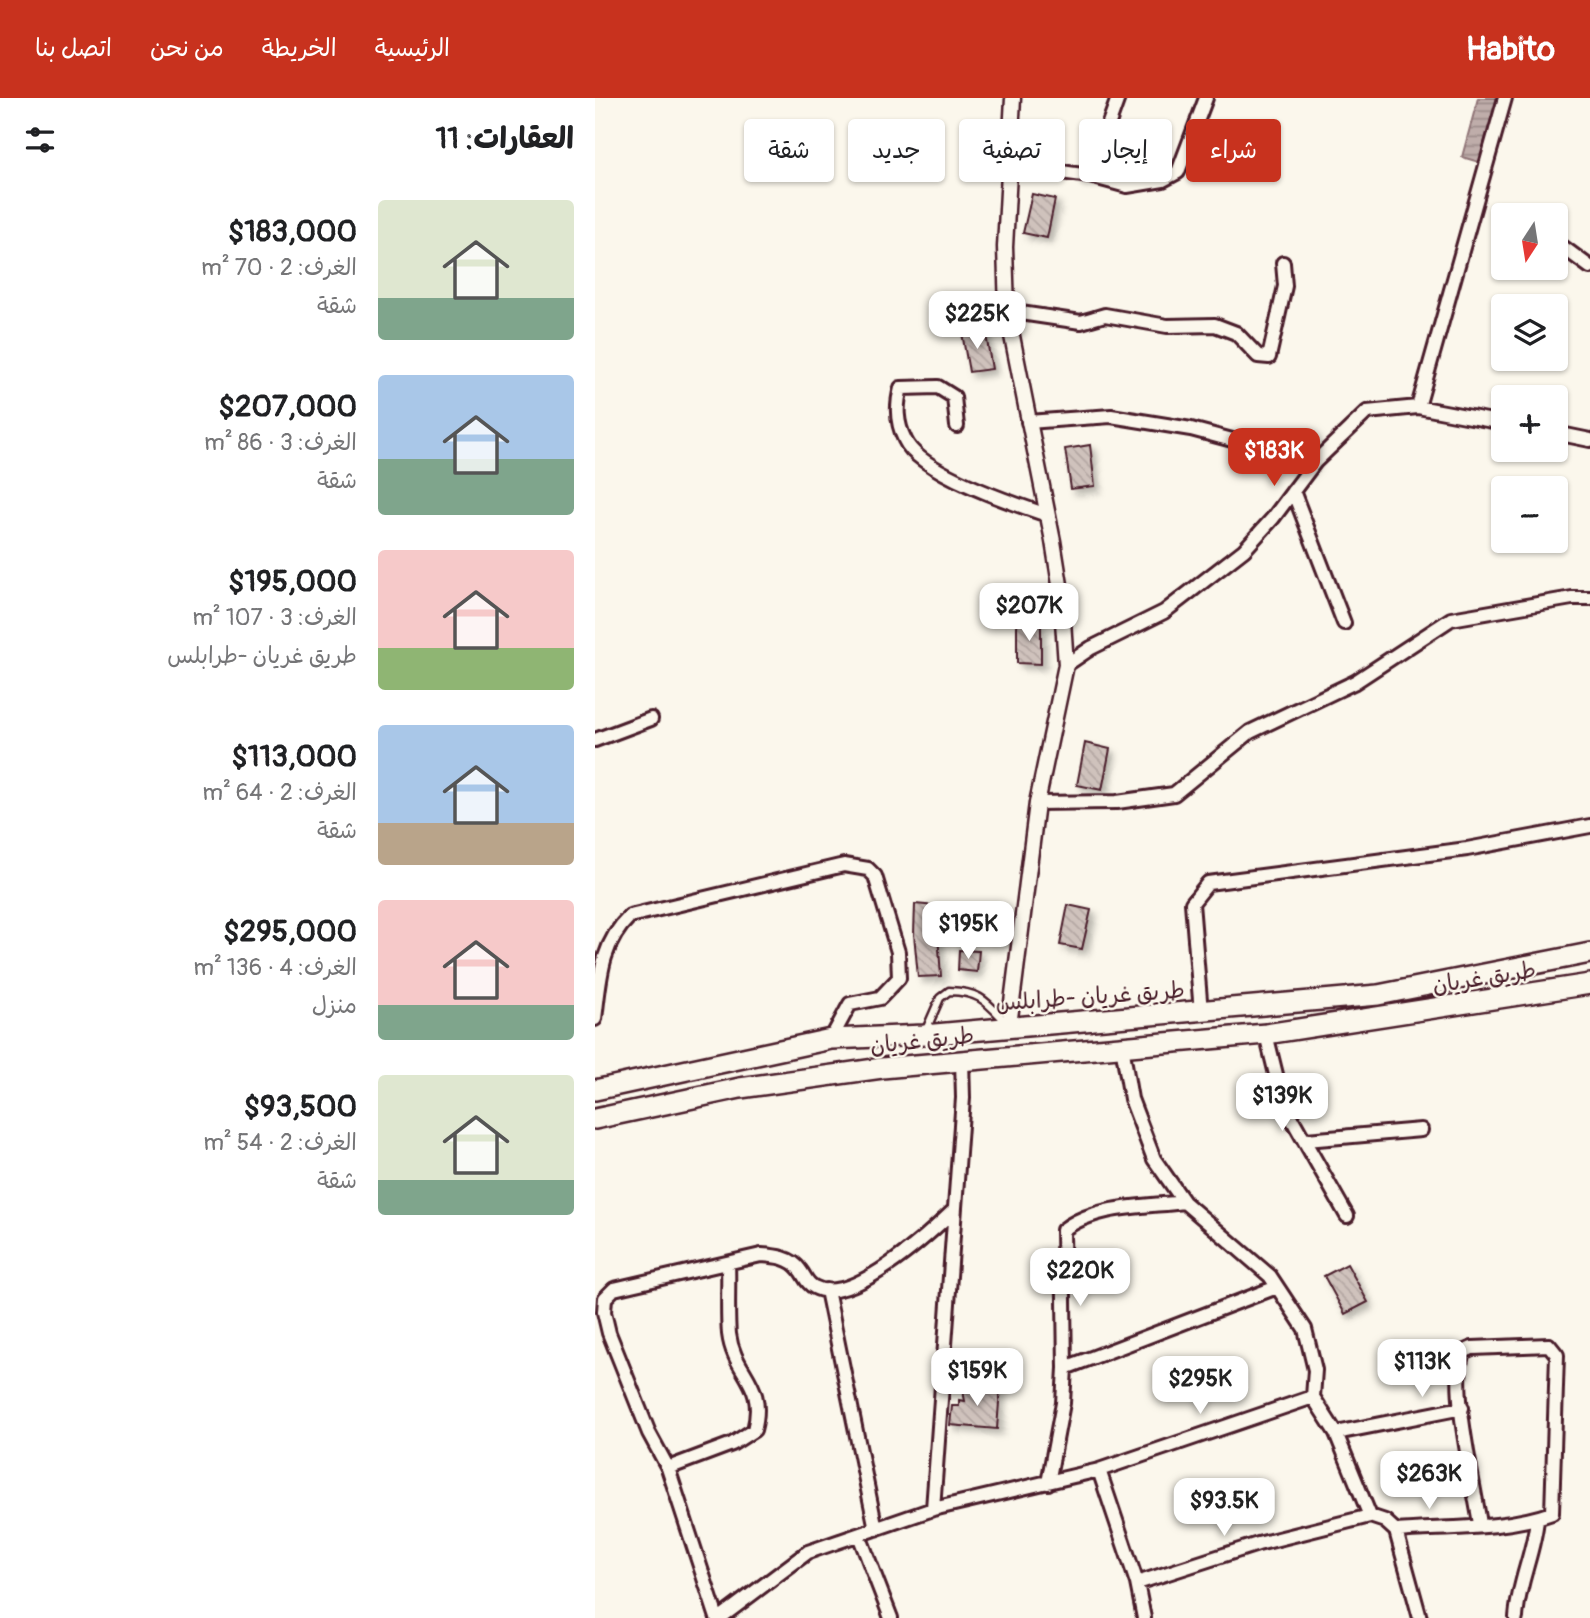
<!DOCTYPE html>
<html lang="ar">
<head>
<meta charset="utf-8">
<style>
  body { margin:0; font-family:Pangolin,"Playpen Sans Arabic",sans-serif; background:#f2f2f2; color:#202124; direction:rtl; height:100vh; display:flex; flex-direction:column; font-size:26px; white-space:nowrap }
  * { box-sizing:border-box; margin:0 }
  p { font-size:23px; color:#757577 }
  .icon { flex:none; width:38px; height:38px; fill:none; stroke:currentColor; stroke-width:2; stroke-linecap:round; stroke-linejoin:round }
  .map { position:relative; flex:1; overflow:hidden; direction:ltr }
  .panel { display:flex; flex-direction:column; background:#fff; width:595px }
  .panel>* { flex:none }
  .guide { position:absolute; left:21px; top:21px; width:665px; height:63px; direction:rtl; display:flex; gap:14px }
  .needle { width:46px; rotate:192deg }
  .fabs { position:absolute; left:896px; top:105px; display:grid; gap:14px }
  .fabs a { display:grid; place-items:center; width:77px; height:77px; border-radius:7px; background:#fff; box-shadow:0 2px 5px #0004; font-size:35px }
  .price { position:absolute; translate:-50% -60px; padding:0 16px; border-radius:14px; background:#fff; color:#222; font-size:23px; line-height:46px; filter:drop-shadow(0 2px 4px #0008) }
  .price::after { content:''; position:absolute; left:50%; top:42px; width:21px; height:16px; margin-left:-10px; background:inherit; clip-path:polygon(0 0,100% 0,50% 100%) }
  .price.selected { background:#c8321e; color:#fff }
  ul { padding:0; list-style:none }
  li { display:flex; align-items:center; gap:21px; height:175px; padding:0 21px }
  li span { display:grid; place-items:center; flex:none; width:196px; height:140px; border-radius:7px; color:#555 }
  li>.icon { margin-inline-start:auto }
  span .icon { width:84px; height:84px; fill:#fffc; stroke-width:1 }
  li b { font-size:30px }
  h2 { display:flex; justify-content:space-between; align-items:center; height:84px; padding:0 21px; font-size:30px }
  .pill { padding:0 24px; border-radius:7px; background:#fff; box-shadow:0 2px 5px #0004; font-size:24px; line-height:63px }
  .pill.selected { background:#c8321e; color:#fff }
  header { display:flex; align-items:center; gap:42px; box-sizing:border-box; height:98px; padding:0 35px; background:#c8321e; color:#fff }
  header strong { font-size:33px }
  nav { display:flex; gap:38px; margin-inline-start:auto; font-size:24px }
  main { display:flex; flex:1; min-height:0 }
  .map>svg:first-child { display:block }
</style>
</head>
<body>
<header>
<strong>Habito</strong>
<nav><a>الرئيسية</a><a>الخريطة</a><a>من نحن</a><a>اتصل بنا</a></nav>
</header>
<main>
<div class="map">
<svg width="995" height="1520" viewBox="0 0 995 1520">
  <defs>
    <pattern id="water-rules" width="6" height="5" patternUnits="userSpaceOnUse" patternTransform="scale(1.75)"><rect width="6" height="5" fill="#bfadaa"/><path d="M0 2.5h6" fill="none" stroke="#9d8c8b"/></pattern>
    <pattern id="building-back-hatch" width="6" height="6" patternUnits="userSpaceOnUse" patternTransform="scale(1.75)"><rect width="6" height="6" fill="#cfc2bc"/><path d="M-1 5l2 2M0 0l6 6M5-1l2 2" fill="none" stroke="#b3a6a2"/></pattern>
    <filter id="shadow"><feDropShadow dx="5" dy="5" stdDeviation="3.5" flood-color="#0004"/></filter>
  </defs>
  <rect width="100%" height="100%" fill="#fbf7ec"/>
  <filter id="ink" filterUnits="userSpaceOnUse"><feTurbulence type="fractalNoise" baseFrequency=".0143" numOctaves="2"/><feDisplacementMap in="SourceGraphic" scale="14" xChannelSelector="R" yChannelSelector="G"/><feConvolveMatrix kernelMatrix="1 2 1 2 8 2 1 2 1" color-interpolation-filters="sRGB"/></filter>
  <g filter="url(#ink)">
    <!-- water -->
    <path fill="url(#water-rules)" stroke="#907477" stroke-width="2" d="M883,0H902L884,64L867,59Z"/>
    <!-- building -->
    <path fill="url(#building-back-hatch)" stroke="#4a1f2b" stroke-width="2" filter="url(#shadow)" d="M437,96L460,101L452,140L428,135Z
      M390,231L397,271L374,274L367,235Z
      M495,347L500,388L476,391L470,351Z
      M422,524L446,525V566L422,565Z
      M490,645L515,651L507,692L482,687Z
      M320,806L416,815L414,843L343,837L346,878L323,879L319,836Z
      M473,807L496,812L487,851L465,847Z
      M364,852L384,853L382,874L363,872Z
      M752,1166L773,1204L750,1216L729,1178Z
      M367,1288L405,1291L402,1331L355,1327L357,1308H364V1302L370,1303Z"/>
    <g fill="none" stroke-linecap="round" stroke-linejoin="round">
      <!-- service casing -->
      <g stroke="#4a1f2b" stroke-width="11">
        <path id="service" d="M331,932L345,900L354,893C385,894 390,902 411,924"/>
      </g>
      <!-- minor casing -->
      <g stroke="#4a1f2b" stroke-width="18">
        <path id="minor" d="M415,67L495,78L532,88L568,82L583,74L611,0
          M495,78L523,0
          M961,144L995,169
          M412,213L486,224L510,217L572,228L620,227L641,235L663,258L674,259L690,188L688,165
          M823,309L910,0
          M433,324L516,318L596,331L720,364
          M362,328L359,299L343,289L306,290C301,308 301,324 310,342C324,374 419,406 452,417
          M961,335L995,342
          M698,393L749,525
          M471,567L496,550L569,514L649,452L678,420L720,364L772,314L823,309L908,325
          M0,642L56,621
          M442,705L522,704L579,696L655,634L760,584L856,521L977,500H995
          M606,914L597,805L613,785L872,751L995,728
          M0,921C5,882 5,847 35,818L249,767L273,771L280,778L303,854L304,880L285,900L255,906L236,941
          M671,936L688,1005L752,1118
          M527,948L536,1001L559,1061L589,1104L675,1178L710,1231L720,1272L718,1299L741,1335L775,1418
          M711,1042L826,1032
          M232,1192L281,1431
          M470,1270L682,1189
          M741,1335L867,1310
          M73,1370L137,1346L159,1332C172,1284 139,1277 134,1236C132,1213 134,1188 133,1165
          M504,1372L542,1485L549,1520
          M453,1385L468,1305L470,1270L468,1132C500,1107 549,1109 589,1104
          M338,1411L368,1000L367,961
          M801,1433L825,1520
          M264,1437L296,1520
          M542,1485L663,1446L775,1418L790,1423L801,1433C851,1429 910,1432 957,1415L962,1257L954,1247L877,1250L868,1254C855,1289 879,1386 885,1426
          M122,1520L73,1370L54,1335L14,1235L9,1214L10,1200L19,1191L166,1157C180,1158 196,1159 205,1172C210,1178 211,1185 219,1189C255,1209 333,1137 357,1114
          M125,1520L213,1454L338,1411L504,1372L718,1299
          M921,1520C923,1485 939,1455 942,1421"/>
      </g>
      <!-- tertiary casing -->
      <g stroke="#4a1f2b" stroke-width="19">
        <path id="tertiary" d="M414,928L442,705L471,567L466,493L458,443L412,213L410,149L418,0"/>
      </g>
      <!-- trunk casing -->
      <g stroke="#4a1f2b" stroke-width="24">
        <path id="trunk" d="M0,992L236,941L329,937L783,897L995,855
          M0,1021L145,990L287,970L671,936L995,886"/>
      </g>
      <!-- service -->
      <use href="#service" stroke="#fbf7ec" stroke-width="6"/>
      <!-- minor -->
      <use href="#minor" stroke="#fbf7ec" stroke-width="12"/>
      <!-- tertiary -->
      <use href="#tertiary" stroke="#fbf7ec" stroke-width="14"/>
      <!-- trunk -->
      <use href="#trunk" stroke="#fbf7ec" stroke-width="19"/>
    </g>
  </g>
  <g text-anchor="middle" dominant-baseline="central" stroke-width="5" stroke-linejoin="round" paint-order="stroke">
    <!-- street labels -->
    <g font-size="23" fill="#4a1f2b" stroke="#fbf7ec">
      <text transform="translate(889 879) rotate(-9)">طريق غريان</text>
      <text transform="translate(495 898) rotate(-4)">طريق غريان -طرابلس</text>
      <text transform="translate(327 942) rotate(-6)">طريق غريان</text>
    </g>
  </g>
</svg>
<div class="fabs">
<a><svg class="needle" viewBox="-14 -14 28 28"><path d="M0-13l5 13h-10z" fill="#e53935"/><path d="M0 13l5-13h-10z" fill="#757577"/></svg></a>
<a><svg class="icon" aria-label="layers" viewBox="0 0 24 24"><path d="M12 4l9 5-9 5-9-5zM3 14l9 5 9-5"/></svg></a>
<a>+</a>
<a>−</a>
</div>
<b class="price" style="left:382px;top:253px">$225K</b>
<b class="price selected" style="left:679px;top:390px">$183K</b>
<b class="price" style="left:434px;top:545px">$207K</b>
<b class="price" style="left:373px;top:863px">$195K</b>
<b class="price" style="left:687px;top:1035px">$139K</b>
<b class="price" style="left:485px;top:1210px">$220K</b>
<b class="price" style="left:827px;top:1301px">$113K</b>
<b class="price" style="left:382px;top:1310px">$159K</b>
<b class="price" style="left:605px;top:1318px">$295K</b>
<b class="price" style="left:834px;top:1413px">$263K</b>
<b class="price" style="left:629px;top:1440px">$93.5K</b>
<div class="guide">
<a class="pill selected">شراء</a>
<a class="pill">إيجار</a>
<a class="pill">تصفية</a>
<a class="pill">جديد</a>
<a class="pill">شقة</a>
</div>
</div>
<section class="panel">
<h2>العقارات: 11<svg class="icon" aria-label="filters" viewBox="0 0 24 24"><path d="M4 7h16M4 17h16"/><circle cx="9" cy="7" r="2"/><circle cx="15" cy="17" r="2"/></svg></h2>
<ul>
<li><span style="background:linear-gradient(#dfe7d0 70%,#7fa58c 0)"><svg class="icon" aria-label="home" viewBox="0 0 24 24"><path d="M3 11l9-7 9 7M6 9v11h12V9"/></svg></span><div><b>$183,000</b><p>الغرف: 2 · 70 m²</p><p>شقة</p></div></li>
<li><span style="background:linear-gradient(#a9c7e8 60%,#7fa58c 0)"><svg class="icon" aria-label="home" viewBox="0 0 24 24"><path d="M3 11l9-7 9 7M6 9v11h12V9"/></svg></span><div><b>$207,000</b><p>الغرف: 3 · 86 m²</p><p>شقة</p></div></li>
<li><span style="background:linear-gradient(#f6c9c9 70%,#8fb573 0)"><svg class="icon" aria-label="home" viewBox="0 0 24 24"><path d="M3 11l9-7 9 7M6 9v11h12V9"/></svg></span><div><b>$195,000</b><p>الغرف: 3 · 107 m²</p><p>طريق غريان -طرابلس</p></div></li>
<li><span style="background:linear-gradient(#a9c7e8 70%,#b9a48a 0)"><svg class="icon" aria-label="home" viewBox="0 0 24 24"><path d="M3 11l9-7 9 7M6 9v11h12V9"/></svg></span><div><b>$113,000</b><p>الغرف: 2 · 64 m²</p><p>شقة</p></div></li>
<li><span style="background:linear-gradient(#f6c9c9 75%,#7fa58c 0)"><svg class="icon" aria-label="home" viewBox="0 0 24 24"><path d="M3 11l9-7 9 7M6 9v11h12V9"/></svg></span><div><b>$295,000</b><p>الغرف: 4 · 136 m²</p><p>منزل</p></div></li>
<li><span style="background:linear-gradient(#dfe7d0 75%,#7fa58c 0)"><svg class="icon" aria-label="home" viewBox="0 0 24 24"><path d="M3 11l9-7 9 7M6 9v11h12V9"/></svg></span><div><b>$93,500</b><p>الغرف: 2 · 54 m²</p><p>شقة</p></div></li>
</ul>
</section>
</main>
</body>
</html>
